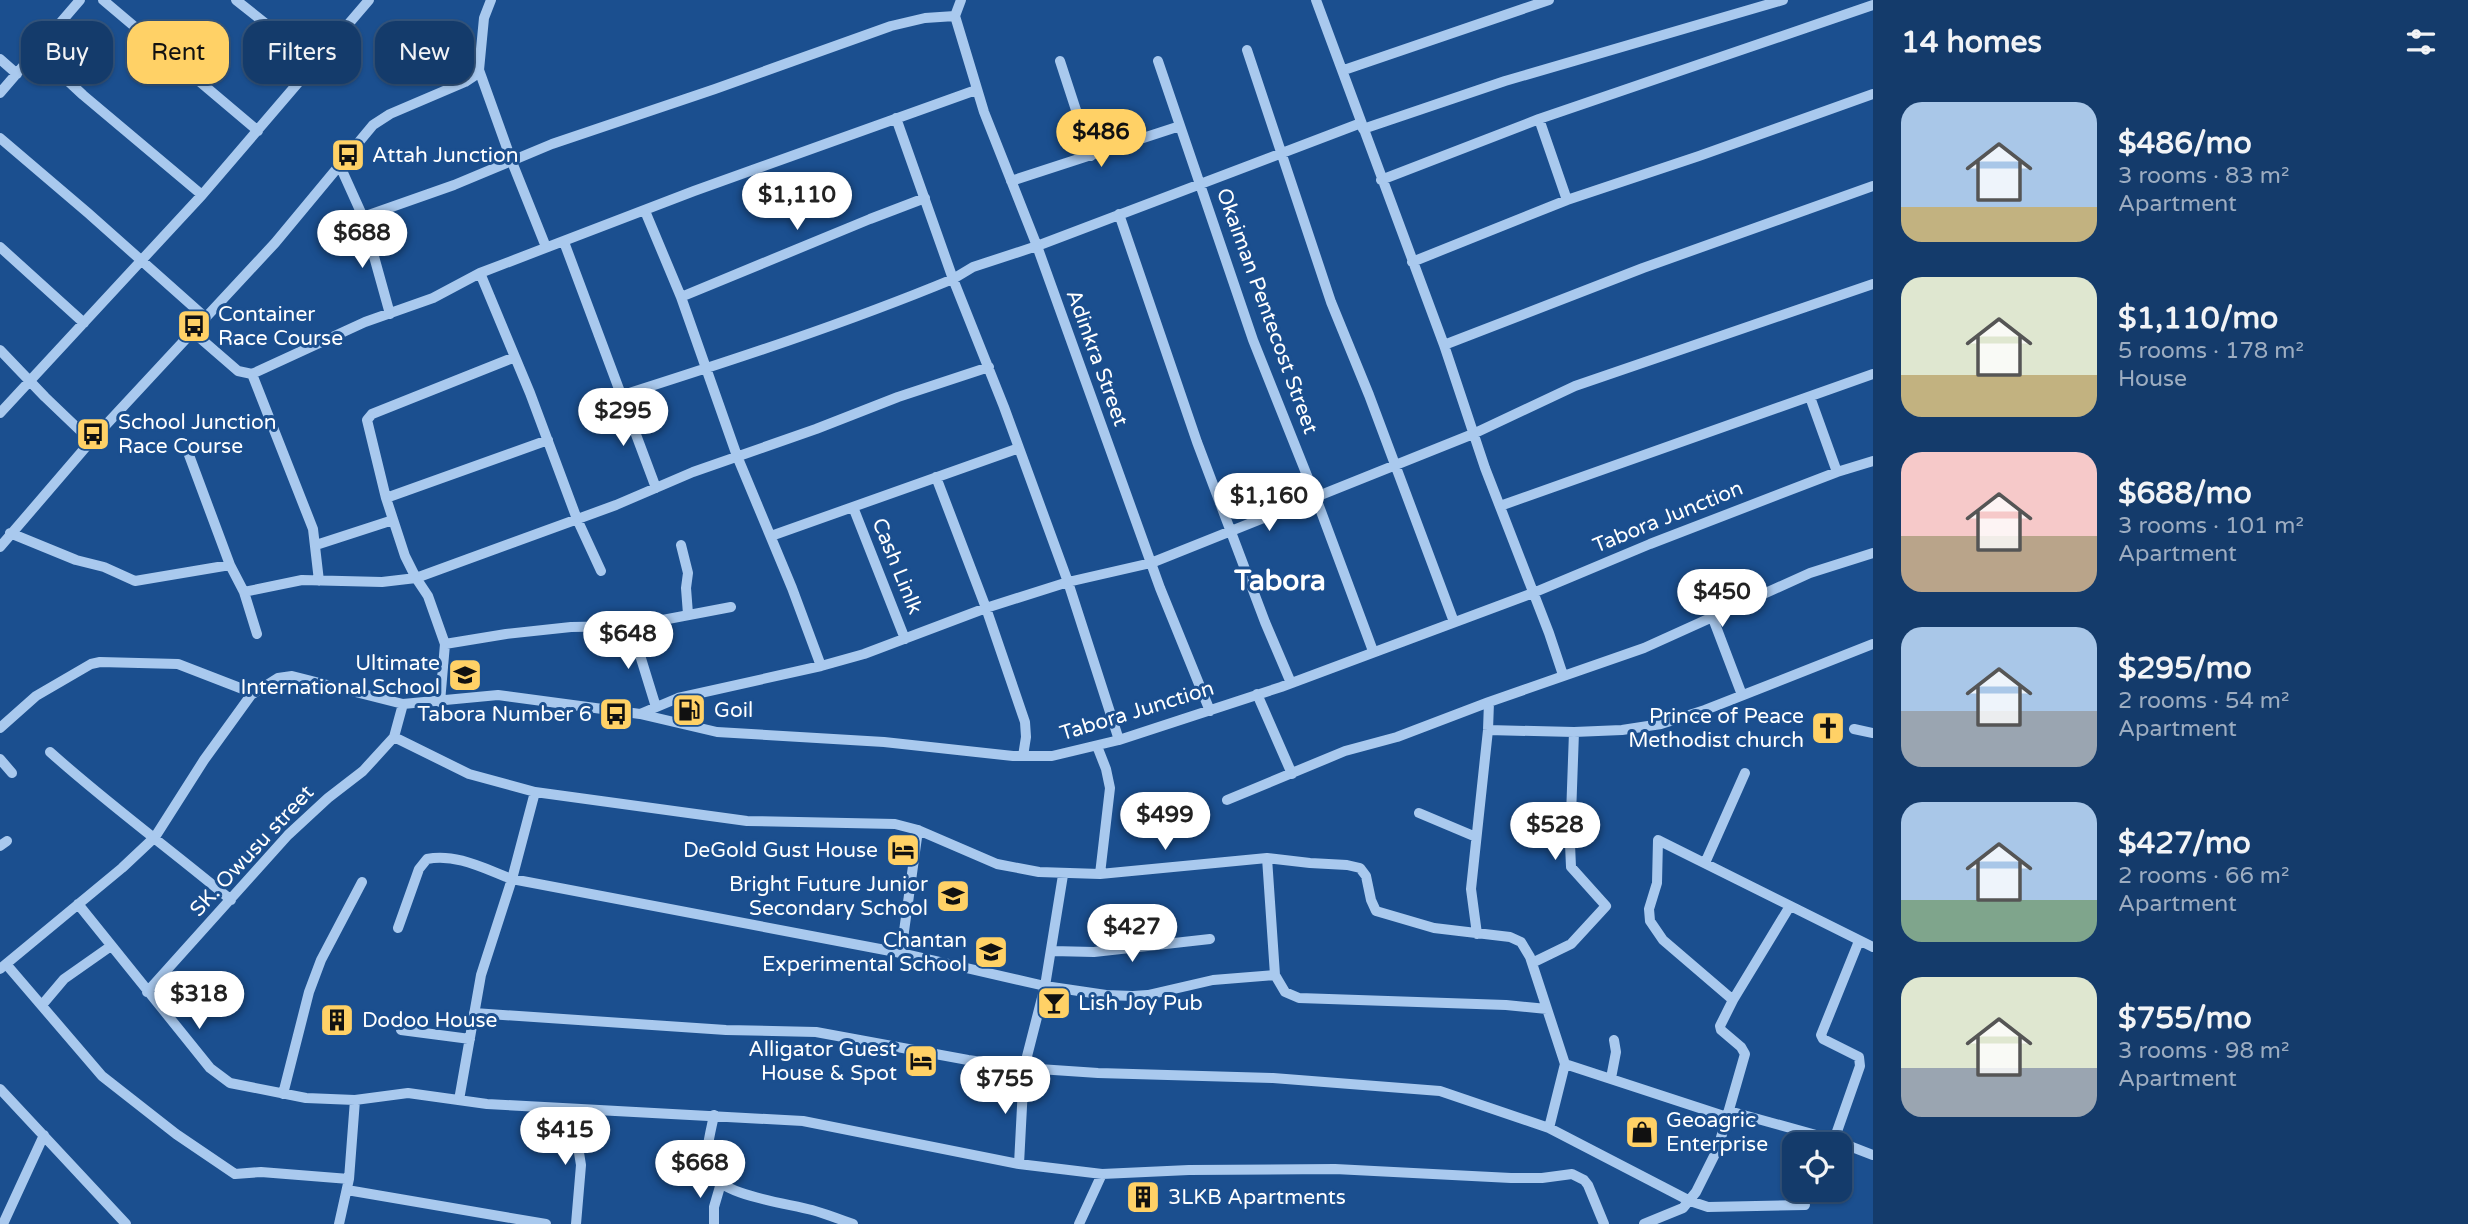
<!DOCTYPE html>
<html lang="en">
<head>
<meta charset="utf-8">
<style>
  body { margin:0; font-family:"Varela Round",sans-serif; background:#1d4271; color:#f1f3f6; height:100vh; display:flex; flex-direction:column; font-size:26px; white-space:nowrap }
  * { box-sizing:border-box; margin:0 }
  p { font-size:23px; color:#9dadc1 }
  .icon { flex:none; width:38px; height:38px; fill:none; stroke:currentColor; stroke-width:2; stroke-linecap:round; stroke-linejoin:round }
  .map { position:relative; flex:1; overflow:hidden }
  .panel { display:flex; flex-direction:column; background:#143b6b; width:595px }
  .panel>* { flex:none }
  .guide { position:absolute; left:21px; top:21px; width:665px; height:63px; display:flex; gap:14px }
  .tools { position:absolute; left:1782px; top:1132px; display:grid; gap:14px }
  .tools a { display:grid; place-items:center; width:70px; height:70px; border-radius:14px; background:#143b6b; box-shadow:0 2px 5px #0004,0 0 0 2px #33557e; font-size:35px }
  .price { position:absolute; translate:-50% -60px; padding:0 16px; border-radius:24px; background:#fff; color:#222; font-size:23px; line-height:46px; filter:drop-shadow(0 2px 4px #0008) }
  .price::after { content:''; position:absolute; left:50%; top:42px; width:21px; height:16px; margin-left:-10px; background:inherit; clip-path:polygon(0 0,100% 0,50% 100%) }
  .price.current { background:#ffd166; color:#111 }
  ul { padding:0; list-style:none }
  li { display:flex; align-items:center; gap:21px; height:175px; padding:0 28px }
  li span { display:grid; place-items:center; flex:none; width:196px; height:140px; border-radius:21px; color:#555 }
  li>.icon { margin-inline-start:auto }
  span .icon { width:84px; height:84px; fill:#fffc; stroke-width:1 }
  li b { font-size:30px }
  h2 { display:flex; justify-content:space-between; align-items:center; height:84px; padding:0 28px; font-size:30px }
  .pill { padding:0 24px; border-radius:21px; background:#143b6b; box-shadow:0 2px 5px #0004,0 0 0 2px #33557e; font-size:24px; line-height:63px }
  .pill.current { background:#ffd166; color:#111 }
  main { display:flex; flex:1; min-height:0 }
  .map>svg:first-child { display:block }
</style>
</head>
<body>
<main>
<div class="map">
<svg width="1873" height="1224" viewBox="0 0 1873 1224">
  <rect width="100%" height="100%" fill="#1b4f8f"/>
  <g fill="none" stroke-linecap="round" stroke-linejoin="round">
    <!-- minor -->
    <path stroke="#a9c9ee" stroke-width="10" d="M103,0L258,131
      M236,0L315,63
      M1316,0L1444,345L1485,468L1549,633L1563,675
      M955,16L984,112L1037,246L1160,588L1210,711
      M955,16L961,0
      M1247,50L1331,302L1369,395L1454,622
      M36,51L83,95L202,195
      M0,59L17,74
      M1060,61L1091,156
      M1158,61L1253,340L1316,498L1373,651
      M479,70L512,162L546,247
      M1344,70L1549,0
      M0,93L80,0
      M896,118L953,279L1004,407L1068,582L1119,740
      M1539,119L1567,200
      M1363,129L1505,81L1783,0
      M0,138L88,213L206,318
      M340,166L363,217L454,185L552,144L715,89L891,26L925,18L955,16
      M1381,180L1539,119L1873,5
      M1011,181L1180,126
      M645,211L681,297L737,456L792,588L821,666
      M1119,214L1197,442L1265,622L1291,683
      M363,217L390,314
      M564,242L656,488
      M0,247L84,323
      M1412,262L1567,200L1699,156L1873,94
      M480,273L530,393L577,519L601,571
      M681,297L870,219L925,198
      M193,332L238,371L252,374L365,322L433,298L480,273L694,191L976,90
      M1444,345L1643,268L1873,186
      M0,350L45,397L91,441
      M252,374L313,529L319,581
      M620,396C733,360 844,324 953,279L973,267L1037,246L1361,123
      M1810,397L1837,472
      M0,413L202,195L369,0
      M189,455L230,565
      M936,477L986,608L1025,722L1026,737L1023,756
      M386,498L548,440
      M1500,506L1873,374
      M853,507L905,639
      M10,533L76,560L104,567L135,581L230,565L244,592L302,580L382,582L416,578L616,505L693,472L816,429L898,397L989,367
      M771,536L1019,448
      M316,545L393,520
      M681,545L688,573L686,588L688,614
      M0,547L91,441L275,243L373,125L390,114L465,82L474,76L479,70L484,18L491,0
      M244,592L257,634
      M1712,616L1742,695
      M631,626L656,707
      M445,644L506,634L571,627L631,626L731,607
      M1257,694L1292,774
      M440,702L445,644L428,596L416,578L405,556L386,498L367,420L372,414L515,357
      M640,714L678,698L821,666L864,654L986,608L1068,582L1151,563L1473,434L1575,386L1873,284
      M0,728L36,696L91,664L100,662L178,664L253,693
      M1854,729L1873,733
      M1488,730L1574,732L1622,730L1661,724L1705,710L1873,644
      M394,737L469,774L535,792L512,879L481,975L459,1100
      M1097,746L1106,769L1110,788L1100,874
      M50,752C108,804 171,850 231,900
      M0,759L12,773
      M535,792L747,821L895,824L918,830L997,864L1039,872L1100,874L1267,858L1310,863L1347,865L1360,868L1366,876L1371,900L1376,911L1434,928L1510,937L1521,942L1530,957L1565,1064L1549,1128
      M1227,800L1345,751L1397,737L1489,702L1644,648L1810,573L1873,553
      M1419,813L1476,837
      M0,846L7,841
      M1267,858L1275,975L1285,992L1299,998L1506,1005L1547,1009
      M1705,863L1745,773
      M1063,875L1045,986L1106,995L1133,996L1148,995L1213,980L1275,975
      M78,904L210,1068L230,1083L306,1098L355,1100L408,1093L487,1104L803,1121L1019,1164L1102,1174L1189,1170L1335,1169L1511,1178H1542L1572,1174L1584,1180L1588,1185L1604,1224
      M398,928L419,869L427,859C456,853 485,869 512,879L901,953L1045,986L1024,1068L1019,1164
      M1477,934L1471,889L1488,730L1489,702
      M1052,951L1094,952L1210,939
      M901,953L918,830
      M1532,963L1571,944L1606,906L1571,867L1570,844L1574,732
      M6,964L102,1076L176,1134L235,1174L261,1172L349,1179
      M0,969L122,868L155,837L204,760L251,695L278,678L292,676L403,704L498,695L640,714L717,732L884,742L1013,756H1052L1119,740L1281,687L1533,593L1650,544L1837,472L1873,461
      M147,992L288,835L328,798L363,771L394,737L403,704
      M1733,1000L1663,940L1650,921L1649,909L1657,883L1658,840L1873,947
      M42,1005L64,979L111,946
      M474,1013L726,1030L816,1032L968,1060L1024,1068L1098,1073L1273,1078L1440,1091L1549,1128L1690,1201L1708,1207L1805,1205
      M401,1030L470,1039
      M1565,1064L1727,1117
      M1611,1078L1616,1052L1614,1040
      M0,1089L126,1224
      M283,1094L309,992L321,960L362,882
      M572,1110L581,1165L576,1224
      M1729,1111L1834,1140L1873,1155
      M714,1115C711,1131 704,1153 709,1169C717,1196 788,1203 812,1210C826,1214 839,1219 853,1224
      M1834,1140L1860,1066L1859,1057L1823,1039L1821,1035L1859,941
      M347,1190L546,1224
      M3,1224L44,1135
      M339,1224L349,1179L355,1100
      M714,1224V1207L721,1183
      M1079,1224L1102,1174
      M1644,1224L1683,1208L1696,1192L1718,1148L1745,1054L1741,1047L1721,1030L1720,1026L1733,1000L1790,906"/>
  </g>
  <!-- icons -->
  <defs>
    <g id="bus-square" transform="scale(1.75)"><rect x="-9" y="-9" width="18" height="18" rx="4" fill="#ffd166" stroke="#1b4f8f"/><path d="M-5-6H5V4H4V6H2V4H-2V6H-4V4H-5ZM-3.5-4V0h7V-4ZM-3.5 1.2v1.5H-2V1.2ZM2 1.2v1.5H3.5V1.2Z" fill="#111"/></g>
    <g id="school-square" transform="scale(1.75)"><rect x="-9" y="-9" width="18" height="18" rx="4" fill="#ffd166" stroke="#1b4f8f"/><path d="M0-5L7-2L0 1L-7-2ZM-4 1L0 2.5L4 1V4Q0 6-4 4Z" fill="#111"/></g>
    <g id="fuel-square" transform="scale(1.75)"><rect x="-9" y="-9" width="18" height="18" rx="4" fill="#ffd166" stroke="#1b4f8f"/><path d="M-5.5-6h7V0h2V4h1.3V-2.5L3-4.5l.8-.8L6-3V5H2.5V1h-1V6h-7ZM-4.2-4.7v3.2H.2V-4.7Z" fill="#111"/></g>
    <g id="church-square" transform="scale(1.75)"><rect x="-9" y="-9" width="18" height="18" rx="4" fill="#ffd166" stroke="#1b4f8f"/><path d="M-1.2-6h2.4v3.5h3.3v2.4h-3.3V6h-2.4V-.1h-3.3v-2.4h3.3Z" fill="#111"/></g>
    <g id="hotel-square" transform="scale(1.75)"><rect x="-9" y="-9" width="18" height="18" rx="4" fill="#ffd166" stroke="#1b4f8f"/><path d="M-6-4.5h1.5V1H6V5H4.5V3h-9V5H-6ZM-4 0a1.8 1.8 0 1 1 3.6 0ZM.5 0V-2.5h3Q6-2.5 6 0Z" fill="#111"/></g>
    <g id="bar-square" transform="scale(1.75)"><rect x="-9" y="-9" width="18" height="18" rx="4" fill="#ffd166" stroke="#1b4f8f"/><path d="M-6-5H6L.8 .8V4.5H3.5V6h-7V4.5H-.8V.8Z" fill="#111"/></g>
    <g id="building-square" transform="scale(1.75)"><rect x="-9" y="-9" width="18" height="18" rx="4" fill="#ffd166" stroke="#1b4f8f"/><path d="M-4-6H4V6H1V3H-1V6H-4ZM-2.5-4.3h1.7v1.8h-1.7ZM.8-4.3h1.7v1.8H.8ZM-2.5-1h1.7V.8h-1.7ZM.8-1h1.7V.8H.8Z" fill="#111"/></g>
    <g id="shop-square" transform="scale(1.75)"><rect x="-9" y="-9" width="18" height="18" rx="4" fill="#ffd166" stroke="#1b4f8f"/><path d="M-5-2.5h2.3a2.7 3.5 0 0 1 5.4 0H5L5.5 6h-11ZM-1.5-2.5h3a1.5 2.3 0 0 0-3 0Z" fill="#111"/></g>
  </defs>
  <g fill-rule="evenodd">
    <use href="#bus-square" x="348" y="155"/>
    <use href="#bus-square" x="194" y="326"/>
    <use href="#bus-square" x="93" y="434"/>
    <use href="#school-square" x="465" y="675"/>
    <use href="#fuel-square" x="689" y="710"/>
    <use href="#bus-square" x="616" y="714"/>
    <use href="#church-square" x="1828" y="728"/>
    <use href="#hotel-square" x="903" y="850"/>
    <use href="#school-square" x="953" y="896"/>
    <use href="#school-square" x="991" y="952"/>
    <use href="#bar-square" x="1054" y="1003"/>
    <use href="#building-square" x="337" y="1020"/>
    <use href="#hotel-square" x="921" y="1061"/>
    <use href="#shop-square" x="1642" y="1132"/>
    <use href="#building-square" x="1143" y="1197"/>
  </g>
  <g text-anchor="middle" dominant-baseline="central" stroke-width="6" stroke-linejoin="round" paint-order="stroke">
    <!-- poi labels -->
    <g font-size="21" fill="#fff" stroke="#1b4f8f" text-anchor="start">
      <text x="372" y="155">Attah Junction</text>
      <text x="218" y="314">Container<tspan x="218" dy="24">Race Course</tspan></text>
      <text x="118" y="422">School Junction<tspan x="118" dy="24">Race Course</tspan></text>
      <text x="440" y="663" text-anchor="end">Ultimate<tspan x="440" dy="24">International School</tspan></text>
      <text x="714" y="710">Goil</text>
      <text x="592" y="714" text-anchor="end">Tabora Number 6</text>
      <text x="1804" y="716" text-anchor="end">Prince of Peace<tspan x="1804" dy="24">Methodist church</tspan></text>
      <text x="878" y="850" text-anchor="end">DeGold Gust House</text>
      <text x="928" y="884" text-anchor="end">Bright Future Junior<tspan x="928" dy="24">Secondary School</tspan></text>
      <text x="967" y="940" text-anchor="end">Chantan<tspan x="967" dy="24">Experimental School</tspan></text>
      <text x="1078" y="1003">Lish Joy Pub</text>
      <text x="362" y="1020">Dodoo House</text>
      <text x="897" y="1049" text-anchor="end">Alligator Guest<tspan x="897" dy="24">House &amp; Spot</tspan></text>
      <text x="1666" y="1120">Geoagric<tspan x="1666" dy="24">Enterprise</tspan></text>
      <text x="1168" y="1197">3LKB Apartments</text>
    </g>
    <!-- street labels -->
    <g font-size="21" fill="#fff" stroke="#1b4f8f">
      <text transform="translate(1267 311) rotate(70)">Okaiman Pentecost Street</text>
      <text transform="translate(1097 358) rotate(70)">Adinkra Street</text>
      <text transform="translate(1668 517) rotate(-22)">Tabora Junction</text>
      <text transform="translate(897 566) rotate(68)">Cash Linlk</text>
      <text transform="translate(1137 711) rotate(-17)">Tabora Junction</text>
      <text transform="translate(252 851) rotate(-47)">SK. Owusu street</text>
    </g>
    <!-- district labels -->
    <g font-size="28" font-weight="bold" fill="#fff" stroke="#1b4f8f">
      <text x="1280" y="581">Tabora</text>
    </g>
  </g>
</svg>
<div class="tools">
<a><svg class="icon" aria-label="locate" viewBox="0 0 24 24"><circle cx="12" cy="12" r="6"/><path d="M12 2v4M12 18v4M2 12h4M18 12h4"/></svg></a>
</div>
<b class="price current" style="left:1101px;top:169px">$486</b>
<b class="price" style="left:797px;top:232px">$1,110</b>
<b class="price" style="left:362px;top:270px">$688</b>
<b class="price" style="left:623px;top:448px">$295</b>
<b class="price" style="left:1269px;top:533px">$1,160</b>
<b class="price" style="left:1722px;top:629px">$450</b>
<b class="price" style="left:628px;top:671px">$648</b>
<b class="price" style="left:1165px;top:852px">$499</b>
<b class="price" style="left:1555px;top:862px">$528</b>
<b class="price" style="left:1132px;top:964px">$427</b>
<b class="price" style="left:199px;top:1031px">$318</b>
<b class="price" style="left:1005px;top:1116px">$755</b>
<b class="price" style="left:565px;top:1167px">$415</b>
<b class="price" style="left:700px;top:1200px">$668</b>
<div class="guide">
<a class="pill">Buy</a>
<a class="pill current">Rent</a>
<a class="pill">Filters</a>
<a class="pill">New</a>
</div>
</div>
<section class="panel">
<h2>14 homes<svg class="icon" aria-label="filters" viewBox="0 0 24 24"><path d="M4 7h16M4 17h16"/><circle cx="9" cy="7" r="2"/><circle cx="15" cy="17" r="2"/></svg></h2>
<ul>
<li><span style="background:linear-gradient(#a9c7e8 75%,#c2b280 0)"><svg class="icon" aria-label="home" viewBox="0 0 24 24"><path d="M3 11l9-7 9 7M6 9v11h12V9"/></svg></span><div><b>$486/mo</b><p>3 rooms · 83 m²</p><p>Apartment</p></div></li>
<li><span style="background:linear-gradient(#dfe7d0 70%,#c2b280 0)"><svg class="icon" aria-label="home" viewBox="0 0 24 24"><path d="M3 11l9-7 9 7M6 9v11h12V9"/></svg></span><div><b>$1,110/mo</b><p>5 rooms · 178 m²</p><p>House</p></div></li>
<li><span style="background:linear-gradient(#f6c9c9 60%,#b9a48a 0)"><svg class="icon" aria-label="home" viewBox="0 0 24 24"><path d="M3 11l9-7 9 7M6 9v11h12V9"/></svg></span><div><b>$688/mo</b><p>3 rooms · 101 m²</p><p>Apartment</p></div></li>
<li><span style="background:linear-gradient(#a9c7e8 60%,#9aa5b1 0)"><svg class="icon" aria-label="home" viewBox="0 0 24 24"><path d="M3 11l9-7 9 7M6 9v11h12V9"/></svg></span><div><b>$295/mo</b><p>2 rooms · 54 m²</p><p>Apartment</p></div></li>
<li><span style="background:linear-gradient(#a9c7e8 70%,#7fa58c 0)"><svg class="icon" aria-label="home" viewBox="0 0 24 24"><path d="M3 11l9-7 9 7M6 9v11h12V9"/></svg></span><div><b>$427/mo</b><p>2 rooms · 66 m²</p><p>Apartment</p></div></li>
<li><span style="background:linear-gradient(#dfe7d0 65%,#9aa5b1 0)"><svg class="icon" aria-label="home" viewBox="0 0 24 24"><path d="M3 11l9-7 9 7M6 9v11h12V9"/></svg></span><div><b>$755/mo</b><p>3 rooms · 98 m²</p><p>Apartment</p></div></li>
</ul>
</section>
</main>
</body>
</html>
